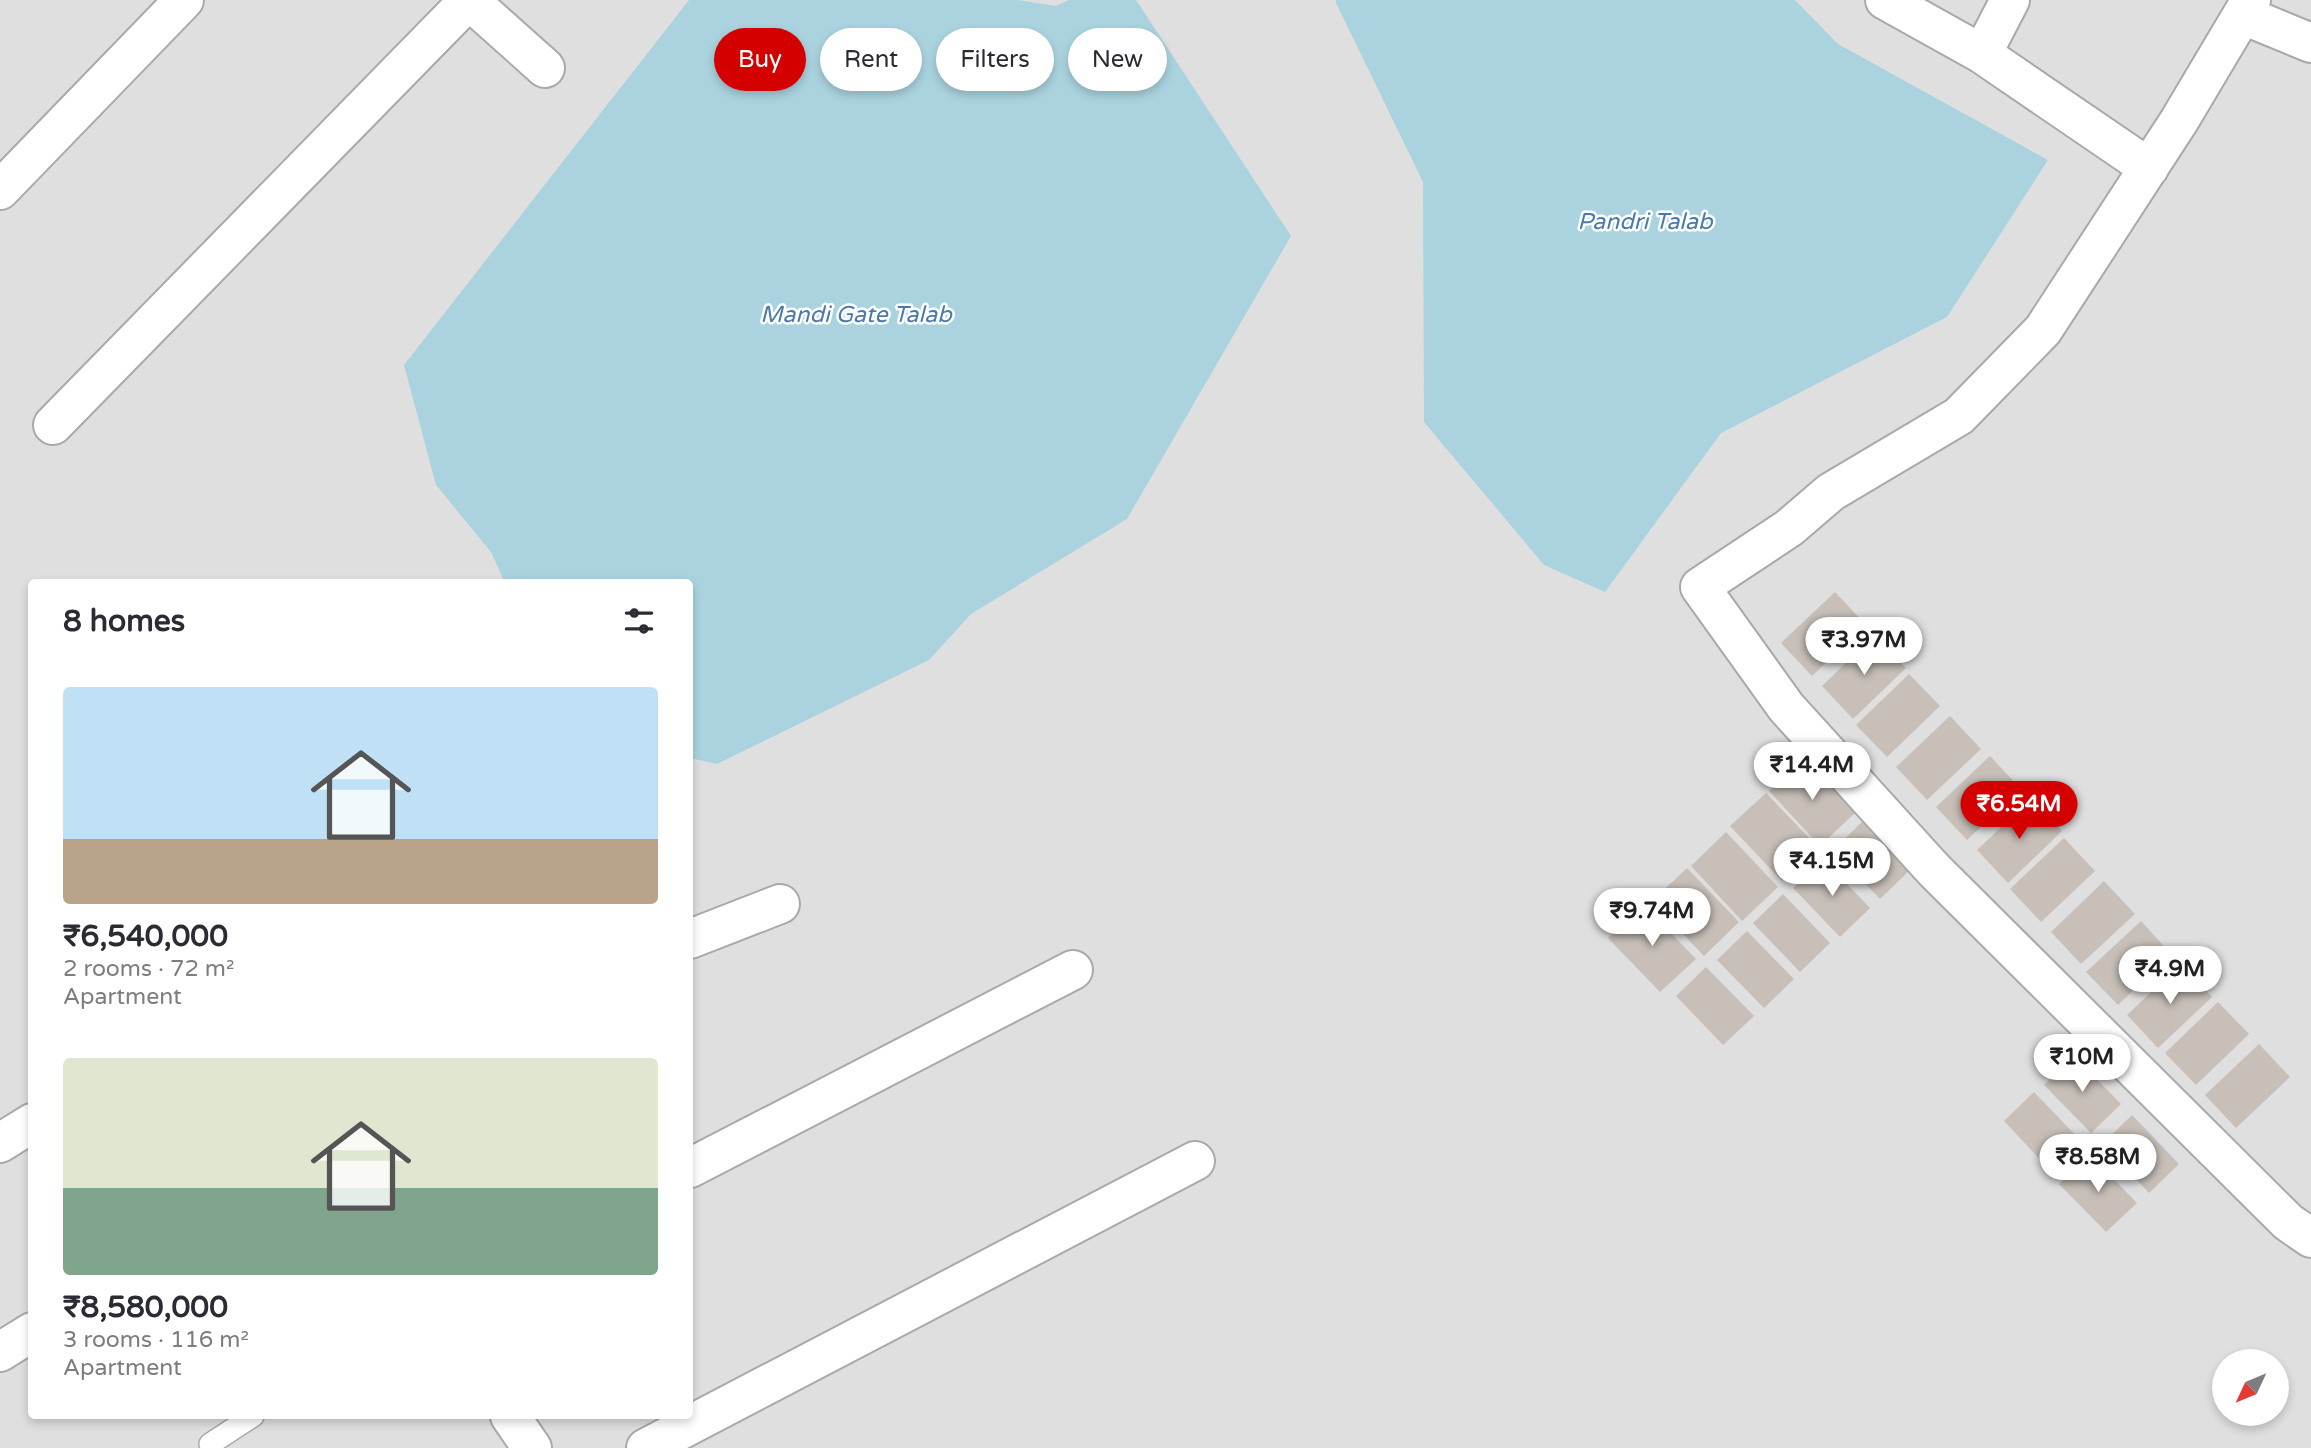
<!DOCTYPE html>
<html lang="en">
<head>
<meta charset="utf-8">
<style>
  body { margin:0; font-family:"Varela Round",sans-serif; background:#f7f7f7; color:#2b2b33; height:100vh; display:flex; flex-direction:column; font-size:26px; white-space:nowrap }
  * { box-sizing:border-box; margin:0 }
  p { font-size:23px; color:#7c7c81 }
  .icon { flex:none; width:38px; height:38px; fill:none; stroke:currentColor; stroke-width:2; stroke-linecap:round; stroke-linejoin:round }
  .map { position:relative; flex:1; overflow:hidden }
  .drawer { position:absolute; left:28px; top:579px; width:665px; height:840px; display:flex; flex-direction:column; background:#fff; border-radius:7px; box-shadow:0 4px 10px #0003 }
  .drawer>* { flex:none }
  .guide { position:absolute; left:714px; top:28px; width:665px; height:63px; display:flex; gap:14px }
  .needle { width:46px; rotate:226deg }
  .tools { position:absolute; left:2212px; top:1349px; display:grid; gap:14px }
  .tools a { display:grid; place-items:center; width:77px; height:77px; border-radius:50%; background:#fff; box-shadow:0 4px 10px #0003; font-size:35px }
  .price { position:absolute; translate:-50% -60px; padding:0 16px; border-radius:24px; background:#fff; color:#222; font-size:23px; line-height:46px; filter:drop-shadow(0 2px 4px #0008) }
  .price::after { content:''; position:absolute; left:50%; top:42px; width:21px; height:16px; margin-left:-10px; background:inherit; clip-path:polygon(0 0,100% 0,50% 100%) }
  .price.active { background:#d40000; color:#fff }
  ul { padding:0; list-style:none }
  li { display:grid; align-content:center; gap:14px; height:371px; padding:0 35px }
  li span { display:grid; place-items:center; height:217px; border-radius:7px; color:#555 }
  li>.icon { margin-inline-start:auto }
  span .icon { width:126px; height:126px; fill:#fffc; stroke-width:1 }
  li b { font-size:30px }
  h2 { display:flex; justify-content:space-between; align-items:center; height:84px; padding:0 35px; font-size:30px }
  .pill { padding:0 24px; border-radius:32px; background:#fff; box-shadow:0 4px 10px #0003; font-size:24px; line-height:63px }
  .pill.active { background:#d40000; color:#fff }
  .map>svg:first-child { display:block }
</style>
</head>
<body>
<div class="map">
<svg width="2311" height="1448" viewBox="0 0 2311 1448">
  <rect width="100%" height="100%" fill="#f2efe9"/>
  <!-- residential -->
  <path fill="#e0dfdf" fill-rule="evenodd" d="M0,0H2311V1448H0ZM32,583H690V1416H32ZM2224,1362H2277V1414H2224Z"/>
  <!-- water -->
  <path fill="#aad3df" d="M689,0H1018L1056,6L1069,0H1136L1291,236L1127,519L971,614L929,660L717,764L690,758V583H505L491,552L436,485L404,365Z
    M1336,0H1795L1838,44L2048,160L1947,317L1721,433L1605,592L1544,565L1424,422L1423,182L1336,3Z"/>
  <!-- building -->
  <path fill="#c7bfb8" d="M1835,592L1866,625L1812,676L1781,643Z
    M1875,635L1906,668L1853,719L1822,686Z
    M1909,674L1940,706L1887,757L1856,725Z
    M1950,716L1981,749L1927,800L1896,767Z
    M1990,756L2021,789L1967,840L1936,807Z
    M1804,757L1856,812L1820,846L1769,791Z
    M1766,793L1818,847L1782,881L1730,826Z
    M2031,799L2062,831L2008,883L1977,850Z
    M1863,821L1910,870L1880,899L1833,850Z
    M1726,832L1778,887L1742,921L1691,866Z
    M2064,838L2095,871L2041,922L2010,889Z
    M1823,859L1870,908L1840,937L1793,888Z
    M1687,868L1739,922L1704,956L1652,901Z
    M2104,881L2135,914L2081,964L2051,932Z
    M1783,894L1830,943L1800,972L1753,923Z
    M1643,904L1696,959L1660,992L1608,938Z
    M2141,921L2171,954L2118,1005L2086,972Z
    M1747,931L1794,979L1764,1008L1717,960Z
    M2181,964L2212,997L2158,1048L2127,1015Z
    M1706,967L1754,1016L1723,1045L1676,996Z
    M2218,1002L2249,1034L2196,1085L2165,1053Z
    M2259,1044L2290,1077L2236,1128L2205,1095Z
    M2074,1056L2121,1104L2091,1133L2044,1085Z
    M2034,1092L2081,1141L2051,1171L2004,1121Z
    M2132,1115L2179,1164L2149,1193L2102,1144Z
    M2090,1155L2137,1203L2106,1232L2059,1184Z"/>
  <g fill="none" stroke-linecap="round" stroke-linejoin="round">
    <!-- lane casing -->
    <g stroke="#a9a9a9" stroke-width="24">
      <path id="lane" d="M212,1448L210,1444L253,1416"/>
    </g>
    <!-- street casing -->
    <g stroke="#a9a9a9" stroke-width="42">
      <path id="street" d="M1885,0L1982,54L2149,168
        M2251,0L2179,121L2043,330L1959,416L1831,492L1789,528L1700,587L1786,707L1934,870L2288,1222L2311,1238
        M2243,15L2311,43
        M1982,54L2010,0
        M0,190L184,0
        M53,425L469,0L545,68
        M690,939L780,904
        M0,1143L32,1123
        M690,1168L1073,970
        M0,1352L32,1332
        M510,1416L532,1448
        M646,1448L1195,1161"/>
    </g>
    <!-- lane -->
    <use href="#lane" stroke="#fff" stroke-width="21"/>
    <!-- street -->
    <use href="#street" stroke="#fff" stroke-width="38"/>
  </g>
  <g text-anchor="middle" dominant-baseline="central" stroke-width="5" stroke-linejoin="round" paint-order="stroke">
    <!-- water labels -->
    <g font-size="23" font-style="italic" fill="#4a7aab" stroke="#fff">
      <text x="1645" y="222">Pandri Talab</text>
      <text x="856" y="315">Mandi Gate Talab</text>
    </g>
  </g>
</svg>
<div class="tools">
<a><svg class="needle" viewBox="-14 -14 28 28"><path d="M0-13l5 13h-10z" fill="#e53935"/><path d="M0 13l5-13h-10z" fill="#7c7c81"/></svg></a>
</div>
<b class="price" style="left:1864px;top:677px">₹3.97M</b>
<b class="price" style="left:1812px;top:802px">₹14.4M</b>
<b class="price active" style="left:2019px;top:841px">₹6.54M</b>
<b class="price" style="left:1832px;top:898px">₹4.15M</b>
<b class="price" style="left:1652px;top:948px">₹9.74M</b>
<b class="price" style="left:2170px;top:1006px">₹4.9M</b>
<b class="price" style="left:2082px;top:1094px">₹10M</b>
<b class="price" style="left:2098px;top:1194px">₹8.58M</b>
<div class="guide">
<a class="pill active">Buy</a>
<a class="pill">Rent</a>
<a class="pill">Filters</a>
<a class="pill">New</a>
</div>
<section class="drawer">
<h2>8 homes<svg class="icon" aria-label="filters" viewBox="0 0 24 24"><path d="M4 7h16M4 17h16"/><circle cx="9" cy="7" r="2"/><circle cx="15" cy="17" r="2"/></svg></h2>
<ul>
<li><span style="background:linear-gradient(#bfe0f5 70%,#b9a48a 0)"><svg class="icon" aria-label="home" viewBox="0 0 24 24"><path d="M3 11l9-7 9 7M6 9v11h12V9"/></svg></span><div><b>₹6,540,000</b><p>2 rooms · 72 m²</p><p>Apartment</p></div></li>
<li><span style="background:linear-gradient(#dfe7d0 60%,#7fa58c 0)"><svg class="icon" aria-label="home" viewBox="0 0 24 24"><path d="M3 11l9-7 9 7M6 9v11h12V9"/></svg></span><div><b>₹8,580,000</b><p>3 rooms · 116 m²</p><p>Apartment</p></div></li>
</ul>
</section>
</div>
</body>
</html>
